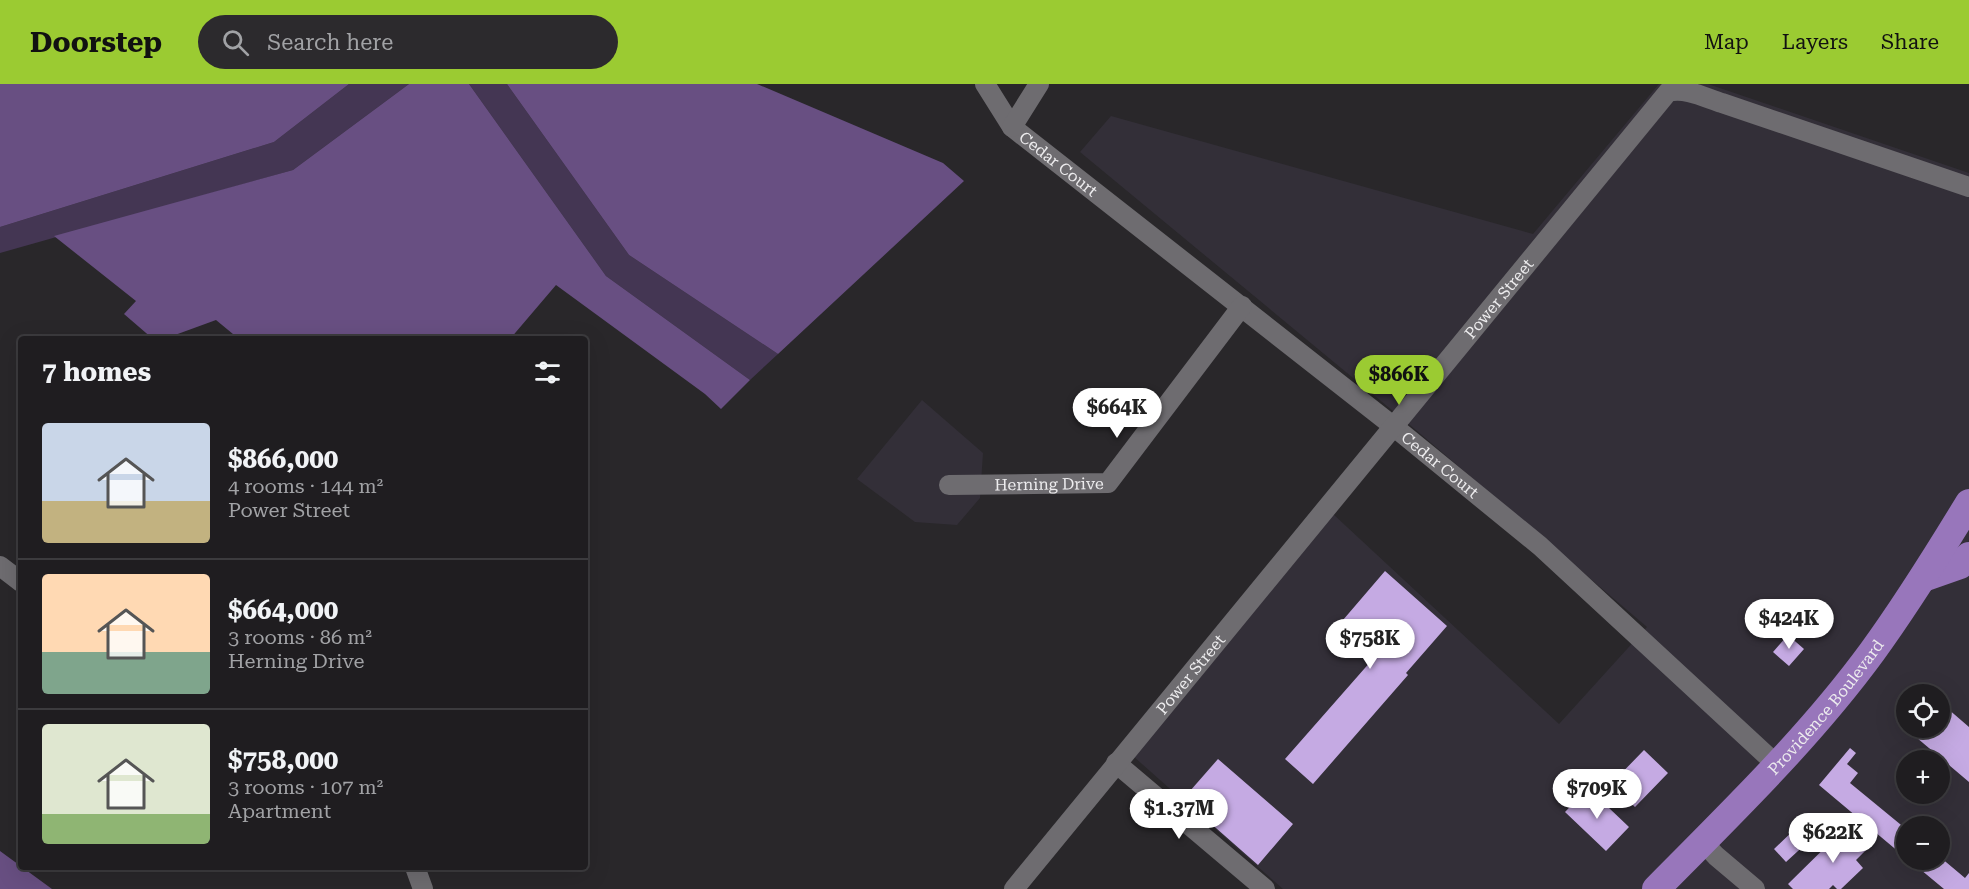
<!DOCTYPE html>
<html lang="en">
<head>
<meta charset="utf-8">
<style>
  body { margin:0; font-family:"Roboto Serif",serif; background:#2c2a2d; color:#f1f3f6; height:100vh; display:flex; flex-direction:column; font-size:22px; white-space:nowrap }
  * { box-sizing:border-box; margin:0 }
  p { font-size:20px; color:#a1a2a5 }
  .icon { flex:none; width:33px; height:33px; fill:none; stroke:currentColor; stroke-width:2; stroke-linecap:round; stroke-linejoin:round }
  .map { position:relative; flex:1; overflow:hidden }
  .details { position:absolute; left:18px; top:252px; width:570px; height:534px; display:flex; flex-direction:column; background:#1f1d20; border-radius:6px; box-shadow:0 6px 24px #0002,0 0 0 2px #3c3b3e }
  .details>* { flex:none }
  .controls { position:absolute; left:1896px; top:600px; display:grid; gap:12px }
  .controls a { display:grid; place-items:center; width:54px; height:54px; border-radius:50%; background:#1f1d20; box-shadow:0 6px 24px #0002,0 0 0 2px #3c3b3e; font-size:30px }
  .price { position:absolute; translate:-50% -51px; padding:0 14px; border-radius:21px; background:#fff; color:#222; font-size:20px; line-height:39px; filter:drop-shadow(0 2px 3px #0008) }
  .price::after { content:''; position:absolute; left:50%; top:36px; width:18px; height:14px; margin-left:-9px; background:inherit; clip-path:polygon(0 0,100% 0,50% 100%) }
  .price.selected { background:#9bcb32; color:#111 }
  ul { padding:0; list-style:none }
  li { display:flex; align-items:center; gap:18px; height:150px; padding:0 24px }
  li+li { border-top:2px solid #3c3b3e }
  li span { display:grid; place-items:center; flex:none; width:168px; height:120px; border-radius:6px; color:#555 }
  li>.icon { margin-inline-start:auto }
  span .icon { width:72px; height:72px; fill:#fffc; stroke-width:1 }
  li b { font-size:26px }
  h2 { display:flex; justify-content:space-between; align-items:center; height:72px; padding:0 24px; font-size:26px }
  header { display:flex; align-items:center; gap:36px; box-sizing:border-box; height:84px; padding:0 30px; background:#9bcb32; color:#111 }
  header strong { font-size:28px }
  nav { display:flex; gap:33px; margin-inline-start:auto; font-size:21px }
  .search { width:420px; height:54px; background:#2c2a2d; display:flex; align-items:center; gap:15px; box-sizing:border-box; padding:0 21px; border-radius:33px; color:#a1a2a5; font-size:22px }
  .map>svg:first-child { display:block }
</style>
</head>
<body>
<header>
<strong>Doorstep</strong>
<div class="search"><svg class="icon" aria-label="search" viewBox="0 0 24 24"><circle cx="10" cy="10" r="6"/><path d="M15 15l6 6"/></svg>Search here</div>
<nav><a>Map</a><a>Layers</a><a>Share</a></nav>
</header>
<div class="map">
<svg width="1969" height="805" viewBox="0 0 1969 805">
  <rect width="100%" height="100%" fill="#29272a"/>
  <!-- built -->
  <path fill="#332f38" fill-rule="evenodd" d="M1659,0H1708L1969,89V805H1283L1133,672L1333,430L1559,640L1647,543L1410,341L1080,68L1111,32L1533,150ZM1906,610H1940V644H1906ZM1906,676H1940V710H1906ZM1906,742H1940V776H1906Z
    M922,316L983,369L980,414L957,441L915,438L857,395Z"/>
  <!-- green -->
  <path fill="#443653" d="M349,0H409L293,86L0,169V143L274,58Z
    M469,0H507L629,171L778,270L750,296L606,192Z"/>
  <!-- forest -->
  <path fill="#684f82" d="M0,0H349L274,58L0,143Z
    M409,0H469L606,192L750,296L721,325L705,310L556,201L510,255H239L216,236L164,255H153L124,230L136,217L54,152L293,86Z
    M507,0H757L943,79L964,97L778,270L629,171Z
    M0,767L52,805H0Z"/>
  <!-- building -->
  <path fill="#c5aae3" d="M1385,487L1447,542L1406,589L1408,591L1313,700L1285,675L1379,568L1343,536Z
    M1788,551L1804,565L1789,582L1773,568Z
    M1940,618L1969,643V698L1910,648L1914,644H1940Z
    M1850,664L1856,669L1847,680L1858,689L1850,699L1906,745V774L1819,701Z
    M1644,666L1668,689L1635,723L1611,700Z
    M1218,675L1293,740L1258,781L1183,715Z
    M1588,704L1629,743L1606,767L1565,728Z
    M1848,741L1869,763L1856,776L1863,784L1841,805H1837L1833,801L1829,805H1793L1788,800Z
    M1797,743L1810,756L1786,778L1774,765Z
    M1940,773L1965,794L1969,789V805H1944L1909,776H1940Z"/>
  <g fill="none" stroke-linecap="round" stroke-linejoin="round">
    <!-- minor -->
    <g stroke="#6e6c70" stroke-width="20">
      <path id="s1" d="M985,0L1012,43L1393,342L1540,462L1777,681"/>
      <path d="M1012,43L1039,0"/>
      <path id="s2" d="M949,401L1108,399L1242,222"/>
      <path d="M0,482L21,498"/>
      <path d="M1116,679L1265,805"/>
      <path d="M1703,758L1716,772L1755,805"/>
      <path d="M415,783L423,805"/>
      <path id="s3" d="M1014,805L1668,8C1685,3 1706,14 1722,19L1969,103"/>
    </g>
    <!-- highway -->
    <g stroke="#9876bb" stroke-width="28">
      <path d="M1923,494L1960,481L1969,472"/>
      <path id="s4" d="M1656,805C1731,729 1809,654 1872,568C1907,520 1938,470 1969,419"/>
    </g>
  </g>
  <g text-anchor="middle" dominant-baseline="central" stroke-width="6" stroke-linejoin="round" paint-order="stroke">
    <!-- street labels -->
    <g font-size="16" fill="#edecee" stroke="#29272a">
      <text stroke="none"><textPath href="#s1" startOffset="110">Cedar Court</textPath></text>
      <text stroke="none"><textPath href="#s3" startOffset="764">Power Street</textPath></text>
      <text stroke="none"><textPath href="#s1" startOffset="596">Cedar Court</textPath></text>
      <text stroke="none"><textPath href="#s2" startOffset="100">Herning Drive</textPath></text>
      <text stroke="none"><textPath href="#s3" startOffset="278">Power Street</textPath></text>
      <text stroke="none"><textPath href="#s4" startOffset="249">Providence Boulevard</textPath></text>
    </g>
  </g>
</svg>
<div class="controls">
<a><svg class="icon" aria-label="locate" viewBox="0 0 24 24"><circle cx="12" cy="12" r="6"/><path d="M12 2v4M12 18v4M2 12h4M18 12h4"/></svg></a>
<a>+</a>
<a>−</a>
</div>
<b class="price selected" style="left:1399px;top:322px">$866K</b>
<b class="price" style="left:1117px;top:355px">$664K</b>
<b class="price" style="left:1789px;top:566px">$424K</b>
<b class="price" style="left:1370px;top:586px">$758K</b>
<b class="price" style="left:1597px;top:736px">$709K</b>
<b class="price" style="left:1179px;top:756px">$1.37M</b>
<b class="price" style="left:1833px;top:780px">$622K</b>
<section class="details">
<h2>7 homes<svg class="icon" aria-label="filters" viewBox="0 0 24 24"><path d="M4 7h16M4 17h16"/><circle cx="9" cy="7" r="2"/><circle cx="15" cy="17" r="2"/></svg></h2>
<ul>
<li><span style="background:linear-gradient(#c9d6e8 65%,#c2b280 0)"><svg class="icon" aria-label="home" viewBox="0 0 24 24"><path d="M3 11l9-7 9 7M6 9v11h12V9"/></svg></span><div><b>$866,000</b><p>4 rooms · 144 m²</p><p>Power Street</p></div></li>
<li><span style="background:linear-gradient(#ffd9b3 65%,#7fa58c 0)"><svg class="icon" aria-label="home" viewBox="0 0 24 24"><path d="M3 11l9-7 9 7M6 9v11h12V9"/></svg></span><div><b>$664,000</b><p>3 rooms · 86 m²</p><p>Herning Drive</p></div></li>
<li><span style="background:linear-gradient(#dfe7d0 75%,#8fb573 0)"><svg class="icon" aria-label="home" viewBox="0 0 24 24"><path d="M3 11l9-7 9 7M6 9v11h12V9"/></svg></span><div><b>$758,000</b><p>3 rooms · 107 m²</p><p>Apartment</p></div></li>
</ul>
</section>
</div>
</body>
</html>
